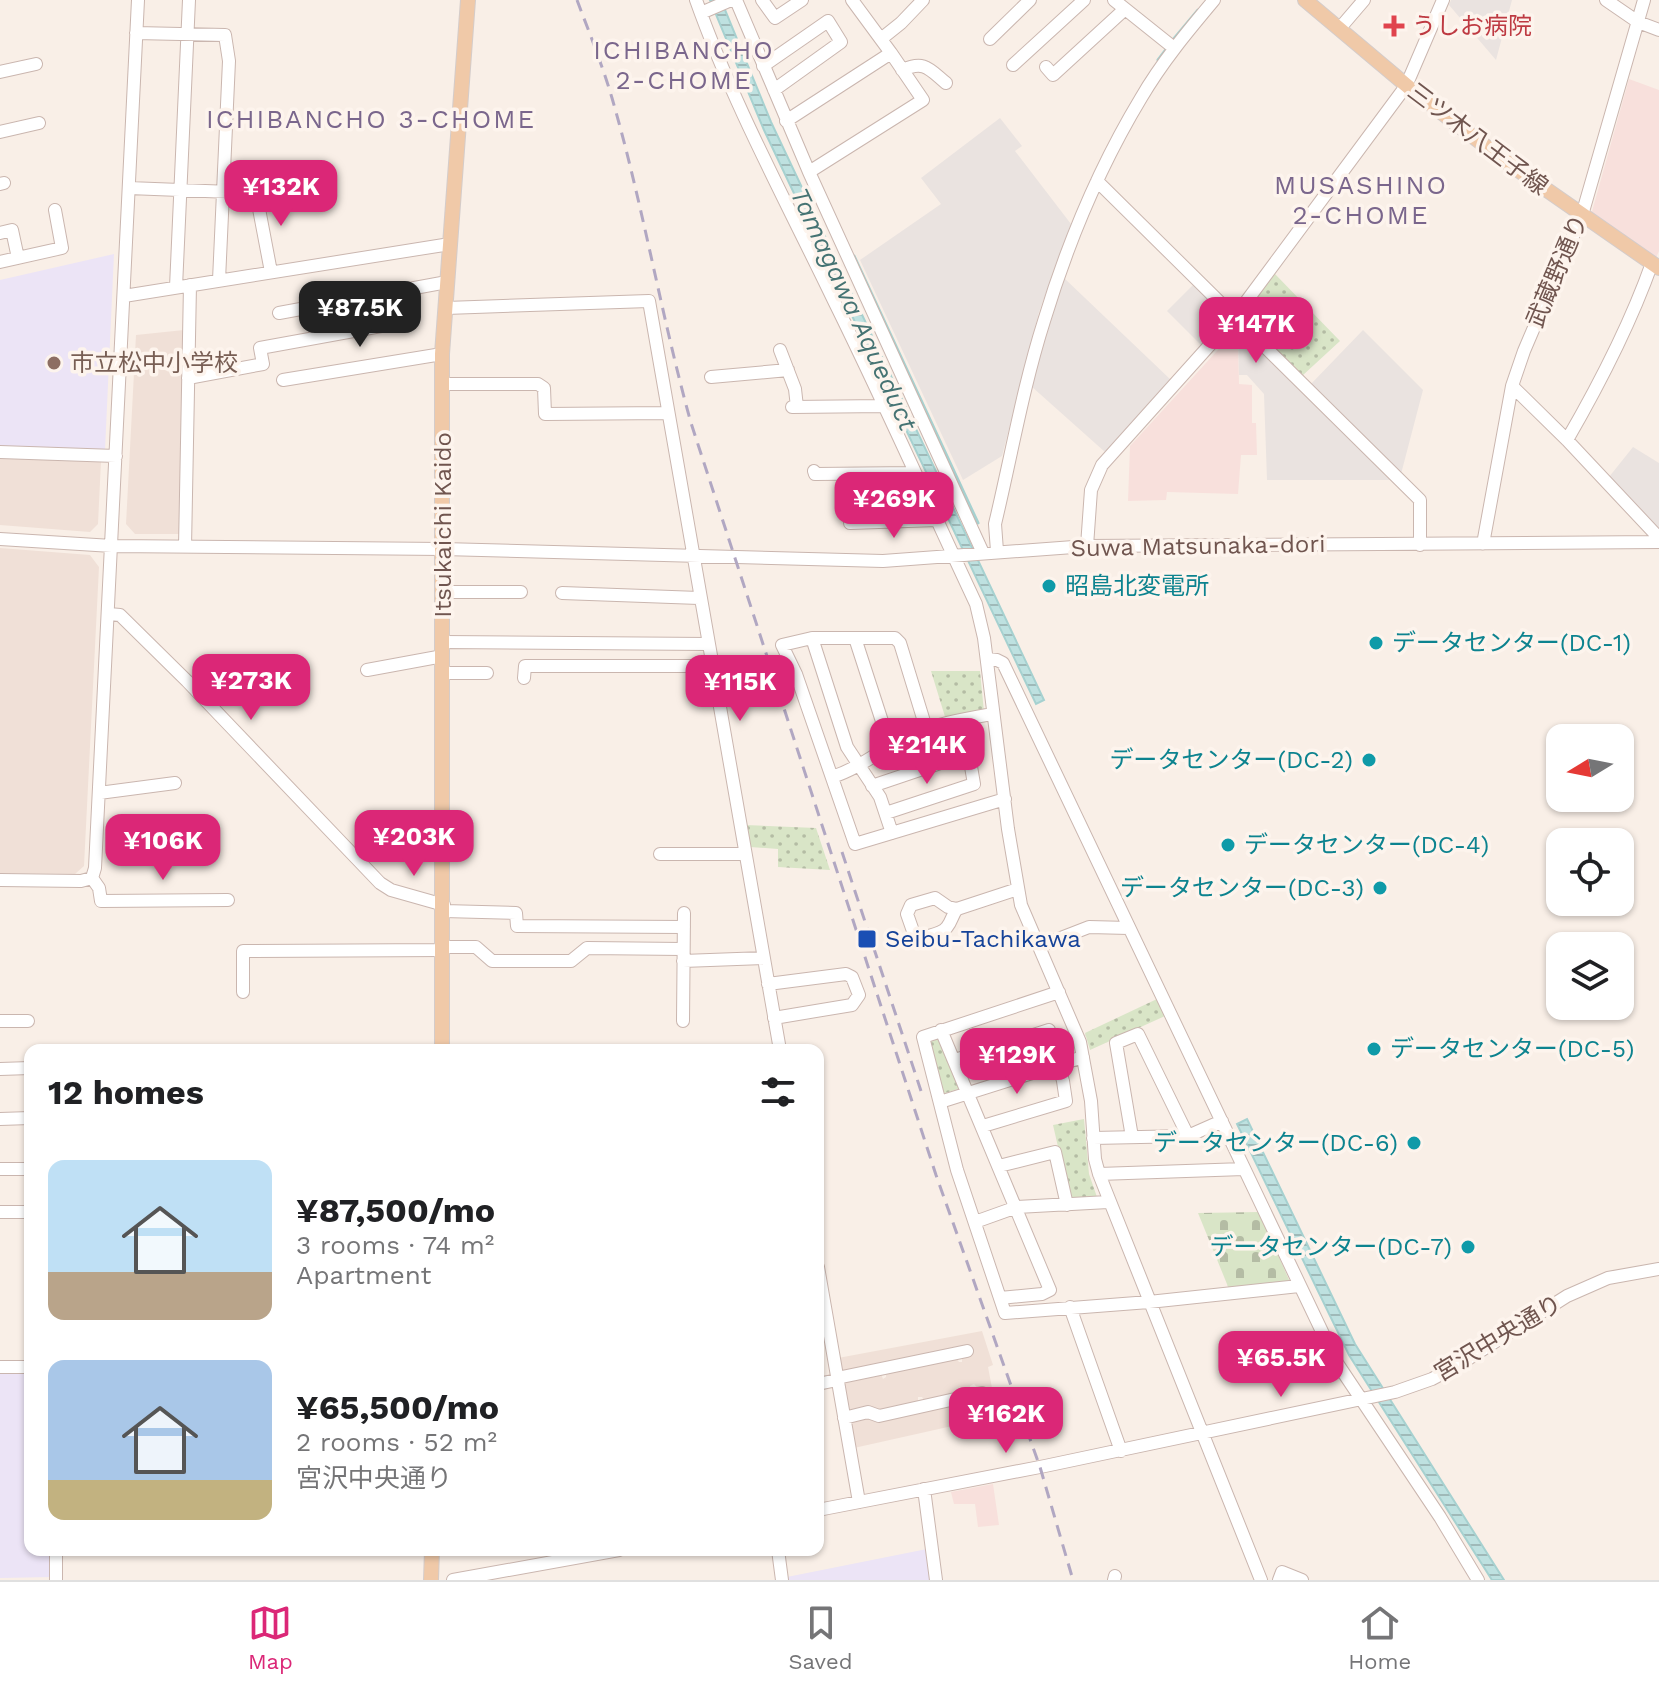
<!DOCTYPE html>
<html lang="en">
<head>
<meta charset="utf-8">
<style>
  body { margin:0; font-family:"Work Sans","Noto Sans JP",sans-serif; background:#f2f2f2; color:#202124; height:100vh; display:flex; flex-direction:column; font-size:30px; white-space:nowrap }
  * { box-sizing:border-box; margin:0 }
  p { font-size:26px; color:#757577 }
  .icon { flex:none; width:44px; height:44px; fill:none; stroke:currentColor; stroke-width:2; stroke-linecap:round; stroke-linejoin:round }
  .map { position:relative; flex:1; overflow:hidden }
  .side { position:absolute; left:24px; top:1044px; width:800px; height:512px; display:flex; flex-direction:column; background:#fff; border-radius:16px; box-shadow:0 2px 6px #0004 }
  .side>* { flex:none }
  .needle { width:52px; rotate:260deg }
  .tools { position:absolute; left:1546px; top:724px; display:grid; gap:16px }
  .tools a { display:grid; place-items:center; width:88px; height:88px; border-radius:16px; background:#fff; box-shadow:0 2px 6px #0004; font-size:40px }
  .price { position:absolute; translate:-50% -68px; padding:0 18px; border-radius:16px; background:#db2777; color:#fff; font-size:26px; line-height:52px; filter:drop-shadow(0 2px 4px #0008) }
  .price::after { content:''; position:absolute; left:50%; top:48px; width:24px; height:18px; margin-left:-12px; background:inherit; clip-path:polygon(0 0,100% 0,50% 100%) }
  .price.current { background:#222; color:#fff }
  ul { padding:0; list-style:none }
  li { display:flex; align-items:center; gap:24px; height:200px; padding:0 24px }
  li span { display:grid; place-items:center; flex:none; width:224px; height:160px; border-radius:16px; color:#555 }
  li>.icon { margin-inline-start:auto }
  span .icon { width:96px; height:96px; fill:#fffc; stroke-width:1 }
  li b { font-size:34px }
  h2 { display:flex; justify-content:space-between; align-items:center; height:96px; padding:0 24px; font-size:34px }
  .dock { display:flex; justify-content:space-around; align-items:center; height:112px; border-top:2px solid #e0e0e0; background:#fff; font-size:22px; color:#757577 }
  .dock a { display:grid; justify-items:center; gap:4px }
  .dock .current { color:#db2777 }
  .map>svg:first-child { display:block }
</style>
</head>
<body>
<div class="map">
<svg width="1659" height="1580" viewBox="0 0 1659 1580">
  <defs>
    <pattern id="cemetery-stones" width="16" height="16" patternUnits="userSpaceOnUse" patternTransform="scale(2)"><rect width="16" height="16" fill="#d9e5c7"/><path d="M2 7V4a2 2 0 0 1 4 0v3zM10 15v-3a2 2 0 0 1 4 0v3z" fill="#b4bca4"/></pattern>
    <pattern id="park-dots" width="8" height="8" patternUnits="userSpaceOnUse" patternTransform="scale(2)"><rect width="8" height="8" fill="#d9e5c7"/><path d="M2 2h.1M6 6h.1" fill="none" stroke="#b4bca4" stroke-width="1.8" stroke-linecap="round"/></pattern>
    <pattern id="water-rules" width="6" height="5" patternUnits="userSpaceOnUse" patternTransform="scale(2)"><rect width="6" height="5" fill="#bee1e0"/><path d="M0 2.5h6" fill="none" stroke="#9fb9b8"/></pattern>
  </defs>
  <rect width="100%" height="100%" fill="#f9efe7"/>
  <!-- residential -->
  <path fill="#f0e0d7" d="M184,330L179,534H135L126,524L136,335Z
    M0,457L101,461L98,524L90,532L0,525Z
    M0,548L90,555L99,567L84,866L75,874L0,873Z
    M982,1331L993,1365L988,1367L992,1388L979,1390L974,1384L970,1386V1390L924,1400L922,1397H918V1402L878,1413L849,1412L842,1381L881,1374L883,1379L886,1377V1373L957,1359L959,1362H962V1357L841,1374L838,1358Z
    M993,1393L997,1416L854,1448L850,1421L868,1415L878,1419Z"/>
  <!-- commercial -->
  <path fill="#f8e0dc" d="M1629,79L1659,90V251L1656,258L1591,215Z
    M1238,339L1239,384L1252,385V423H1256L1257,455H1241L1238,494L1167,492L1166,500L1128,501L1130,446L1227,340Z
    M993,1484L999,1525L978,1527L975,1504H954L951,1492Z"/>
  <!-- industrial -->
  <path fill="#eae3e0" d="M1451,0H1512L1496,60L1449,5Z
    M1000,118L1022,146L1015,151L1071,224L1039,312L1002,456L963,480L860,260L941,204L921,178Z
    M1063,277L1171,380L1105,452L1031,386L1045,329Z
    M1195,283L1225,312L1227,319L1202,346L1167,311Z
    M1232,328H1238L1391,480H1267L1264,394L1247,375H1239L1238,338H1223Z
    M1363,330L1423,390L1401,474L1310,385Z
    M1633,447L1659,463V530L1609,477Z"/>
  <!-- education -->
  <path fill="#ece4f6" d="M114,254L105,450L0,446V280Z
    M0,1373H30V1550H52V1577L0,1578Z
    M927,1549L931,1580H787V1577Z"/>
  <!-- cemetery -->
  <path fill="url(#cemetery-stones)" d="M1259,1212L1290,1282L1229,1289L1198,1213Z"/>
  <!-- park -->
  <path fill="url(#park-dots)" d="M1275,274L1340,341L1302,376L1241,317Z
    M931,671H980L984,712L946,720Z
    M745,825L816,828L830,870L778,867V849L750,847Z
    M1157,999L1165,1016L1090,1050L1085,1033Z
    M939,1038L961,1088L942,1094L927,1041Z
    M1084,1119L1089,1174L1097,1197L1070,1199L1053,1125Z"/>
  <!-- water -->
  <path fill="url(#water-rules)" stroke="#a6d1d0" stroke-width="2" d="M710,0H721L771,122L1044,700L1036,704L764,130Z
    M1247,1119L1355,1344L1504,1580H1492L1349,1355L1237,1124Z"/>
  <g fill="none" stroke-linecap="round" stroke-linejoin="round">
    <!-- stream -->
    <path stroke="#a6d1d0" stroke-width="3" d="M1172,41L1198,10
      M1158,60L1168,47
      M854,256L978,523"/>
    <!-- minor casing -->
    <g stroke="#cab6af" stroke-width="14">
      <path id="minor" d="M696,0C733,104 787,203 835,303C884,402 929,504 976,604L984,638L1008,829L1021,905L1080,1042L1091,1101L1095,1159L1099,1174L1261,1580
        M736,0L809,172L983,553
        M762,0L775,18L802,0
        M1114,0L1174,48
        M1606,0L1638,22L1659,30
        M701,13L731,0
        M1340,28L1364,0
        M136,33L225,35L229,61L219,280
        M881,39L901,23L923,0
        M990,39L1030,0
        M1013,65L1084,0
        M763,66L828,21L841,42L774,90
        M1046,67L1053,75L1125,9
        M902,70C925,60 929,69 946,83
        M0,72L36,64
        M786,121L891,53L852,0
        M0,132L39,123
        M809,172L923,100L891,53
        M1097,181L1420,500V545
        M0,184L4,183
        M129,188L256,193L271,272
        M0,233L12,230L18,258
        M0,262L62,248L55,210
        M176,287L189,0
        M124,296L450,244
        M446,308L649,301L780,1050
        M279,313L447,282
        M780,350L795,389L797,407
        M711,377L788,370
        M188,378L263,364L260,348L381,326
        M283,380L442,354
        M442,384H538L544,388L545,414L668,413
        M1512,386L1567,440L1659,538
        M792,407L884,406
        M1567,440C1600,383 1630,325 1652,263
        M0,452L116,456
        M814,471L815,474L915,473
        M848,474L850,523L937,520
        M0,539L112,546L443,549L883,561L1087,546L1659,542
        M1483,544L1512,386L1524,351L1582,215L1644,0
        M1087,546L1091,490L1102,465L1234,318L1406,86L1443,0
        M185,547L190,285
        M997,551L995,524C1011,457 1023,387 1044,321C1067,245 1100,166 1141,98C1162,62 1188,31 1214,0
        M443,592H521
        M562,593L699,598
        M109,614L120,615L187,681L380,883L391,890L444,905
        M812,638L847,747L880,797L892,833
        M855,638L890,746
        M443,642L708,644
        M987,659L997,660L1003,663L1337,1363L1440,1517L1478,1580
        M367,670L443,656
        M443,673H487
        M524,678L525,666H712
        M926,728L900,643L895,638H812L782,645L796,674L855,844L1005,799
        M832,777C860,768 882,749 908,736C935,724 964,719 992,714
        M872,786L970,753
        M99,793L175,783
        M886,813L974,784L963,720
        M660,854H745
        M92,878L99,888L101,901L228,900
        M0,880L81,881L92,878L95,868L138,0
        M957,909L948,907L935,898L911,905L907,914L914,934L922,938C930,935 942,934 947,927C952,921 952,915 957,909L1018,889
        M444,911L516,913L517,926L684,927
        M1040,946L1089,927L1129,928
        M444,947H476L492,961H571L587,948L683,949
        M683,961L764,958
        M768,984L846,974L852,977L859,995L852,1005L774,1018
        M243,992V951L444,950
        M1059,992L923,1037L957,1170L1005,1313L1149,1302L1299,1286
        M0,1021H28
        M683,1021L684,913
        M941,1030L1050,1290L1042,1294L1000,1298
        M955,1060L1049,1030L1063,1081L1066,1101L983,1126
        M0,1069L30,1068
        M940,1102L1083,1057
        M0,1119L30,1118
        M1132,1137L1116,1043L1138,1034L1188,1136
        M1093,1138L1188,1136L1222,1121
        M999,1166L1055,1152L1067,1205
        M0,1169H30
        M1099,1174L1244,1169
        M0,1212H30
        M975,1222L1017,1207L1108,1202
        M818,1267L859,1502
        M1070,1307L1121,1451
        M0,1367H30
        M837,1378L967,1351
        M818,1384L837,1380
        M844,1418L868,1412L879,1416L982,1393
        M924,1489L936,1580
        M818,1510L1045,1466L1395,1392L1432,1379L1460,1364L1567,1296L1608,1278L1659,1269
        M778,1550L782,1580
        M56,1580V1550
        M453,1580L619,1550
        M1114,1580L1115,1576
        M1279,1580L1282,1572L1302,1580"/>
    </g>
    <!-- major casing -->
    <g stroke="#d4ccca" stroke-width="16">
      <path id="major" d="M1305,0L1412,90L1501,158L1659,268
        M442,1050V354L468,0
        M431,1580L432,1550"/>
    </g>
    <!-- minor -->
    <use href="#minor" stroke="#fff" stroke-width="12"/>
    <!-- major -->
    <use href="#major" stroke="#f0c9a8" stroke-width="14"/>
    <!-- rail -->
    <path stroke="#b1a7c2" stroke-width="3" stroke-dasharray="12 8" stroke-linecap="butt" d="M577,0C589,32 602,64 612,98C643,205 661,315 691,423L936,1175L1040,1467L1073,1580
      M842,852L921,1091"/>
  </g>
  <!-- markers -->
  <path fill="#e0444e" stroke="#fdf4ed" stroke-width="3" d="M1390 14h8v8h8v8h-8v8h-8v-8h-8v-8h8z"/>
  <circle fill="#8d6e63" stroke="#fdf4ed" stroke-width="3" cx="54" cy="363" r="8"/>
  <g fill="#0f9aa8" stroke="#fdf4ed" stroke-width="3">
    <circle cx="1049" cy="586" r="8"/>
    <circle cx="1376" cy="643" r="8"/>
    <circle cx="1369" cy="760" r="8"/>
    <circle cx="1228" cy="845" r="8"/>
    <circle cx="1380" cy="888" r="8"/>
    <circle cx="1374" cy="1049" r="8"/>
    <circle cx="1414" cy="1143" r="8"/>
    <circle cx="1468" cy="1247" r="8"/>
  </g>
  <rect fill="#1a4fb4" stroke="#fdf4ed" stroke-width="3" x="857" y="929" width="20" height="20" rx="4"/>
  <g text-anchor="middle" dominant-baseline="central" stroke-width="7" stroke-linejoin="round" paint-order="stroke">
    <!-- health labels -->
    <g font-size="24" fill="#be3a42" stroke="#fdf4ed" text-anchor="start">
      <text x="1412" y="26">うしお病院</text>
    </g>
    <!-- street labels -->
    <g font-size="24" fill="#70554f" stroke="#fdf4ed">
      <text transform="translate(1478 139) rotate(37)">三ツ木八王子線</text>
      <text transform="translate(1557 271) rotate(-67)">武蔵野通り</text>
      <text transform="translate(443 525) rotate(-90)">Itsukaichi Kaido</text>
      <text transform="translate(1198 546) rotate(-1)">Suwa Matsunaka-dori</text>
      <text transform="translate(1498 1338) rotate(-31)">宮沢中央通り</text>
    </g>
    <!-- education labels -->
    <g font-size="24" fill="#785e54" stroke="#fdf4ed" text-anchor="start">
      <text x="70" y="363">市立松中小学校</text>
    </g>
    <!-- culture labels -->
    <g font-size="24" fill="#0d838f" stroke="#fdf4ed" text-anchor="start">
      <text x="1065" y="586">昭島北変電所</text>
      <text x="1392" y="643">データセンター(DC-1)</text>
      <text x="1353" y="760" text-anchor="end">データセンター(DC-2)</text>
      <text x="1244" y="845">データセンター(DC-4)</text>
      <text x="1364" y="888" text-anchor="end">データセンター(DC-3)</text>
      <text x="1390" y="1049">データセンター(DC-5)</text>
      <text x="1398" y="1143" text-anchor="end">データセンター(DC-6)</text>
      <text x="1452" y="1247" text-anchor="end">データセンター(DC-7)</text>
    </g>
    <!-- transit labels -->
    <g font-size="24" fill="#164399" stroke="#fdf4ed" text-anchor="start">
      <text x="885" y="939">Seibu-Tachikawa</text>
    </g>
    <!-- neighbourhood labels -->
    <g font-size="26" letter-spacing="2" fill="#7a668c" stroke="#fdf4ed">
      <text x="684" y="50">ICHIBANCHO<tspan x="684" dy="30">2-CHOME</tspan></text>
      <text x="371" y="119">ICHIBANCHO 3-CHOME</text>
      <text x="1361" y="185">MUSASHINO<tspan x="1361" dy="30">2-CHOME</tspan></text>
    </g>
    <!-- water labels -->
    <g font-size="26" font-style="italic" fill="#457373" stroke="#fdf4ed">
      <text transform="translate(854 309) rotate(65)">Tamagawa Aqueduct</text>
    </g>
  </g>
</svg>
<div class="tools">
<a><svg class="needle" viewBox="-14 -14 28 28"><path d="M0-13l5 13h-10z" fill="#e53935"/><path d="M0 13l5-13h-10z" fill="#757577"/></svg></a>
<a><svg class="icon" aria-label="locate" viewBox="0 0 24 24"><circle cx="12" cy="12" r="6"/><path d="M12 2v4M12 18v4M2 12h4M18 12h4"/></svg></a>
<a><svg class="icon" aria-label="layers" viewBox="0 0 24 24"><path d="M12 4l9 5-9 5-9-5zM3 14l9 5 9-5"/></svg></a>
</div>
<b class="price" style="left:281px;top:228px">¥132K</b>
<b class="price current" style="left:360px;top:349px">¥87.5K</b>
<b class="price" style="left:1256px;top:365px">¥147K</b>
<b class="price" style="left:894px;top:540px">¥269K</b>
<b class="price" style="left:251px;top:722px">¥273K</b>
<b class="price" style="left:740px;top:723px">¥115K</b>
<b class="price" style="left:927px;top:786px">¥214K</b>
<b class="price" style="left:414px;top:878px">¥203K</b>
<b class="price" style="left:163px;top:882px">¥106K</b>
<b class="price" style="left:1017px;top:1096px">¥129K</b>
<b class="price" style="left:1281px;top:1399px">¥65.5K</b>
<b class="price" style="left:1006px;top:1455px">¥162K</b>
<section class="side">
<h2>12 homes<svg class="icon" aria-label="filters" viewBox="0 0 24 24"><path d="M4 7h16M4 17h16"/><circle cx="9" cy="7" r="2"/><circle cx="15" cy="17" r="2"/></svg></h2>
<ul>
<li><span style="background:linear-gradient(#bfe0f5 70%,#b9a48a 0)"><svg class="icon" aria-label="home" viewBox="0 0 24 24"><path d="M3 11l9-7 9 7M6 9v11h12V9"/></svg></span><div><b>¥87,500/mo</b><p>3 rooms · 74 m²</p><p>Apartment</p></div></li>
<li><span style="background:linear-gradient(#a9c7e8 75%,#c2b280 0)"><svg class="icon" aria-label="home" viewBox="0 0 24 24"><path d="M3 11l9-7 9 7M6 9v11h12V9"/></svg></span><div><b>¥65,500/mo</b><p>2 rooms · 52 m²</p><p>宮沢中央通り</p></div></li>
</ul>
</section>
</div>
<nav class="dock">
<a class="current"><svg class="icon" aria-label="map" viewBox="0 0 24 24"><path d="M3 6l6-2 6 2 6-2v14l-6 2-6-2-6 2zM9 4v14M15 6v14"/></svg>Map</a>
<a><svg class="icon" aria-label="saved" viewBox="0 0 24 24"><path d="M7 4h10v16l-5-4-5 4z"/></svg>Saved</a>
<a><svg class="icon" aria-label="home" viewBox="0 0 24 24"><path d="M3 11l9-7 9 7M6 9v11h12V9"/></svg>Home</a>
</nav>
</body>
</html>
